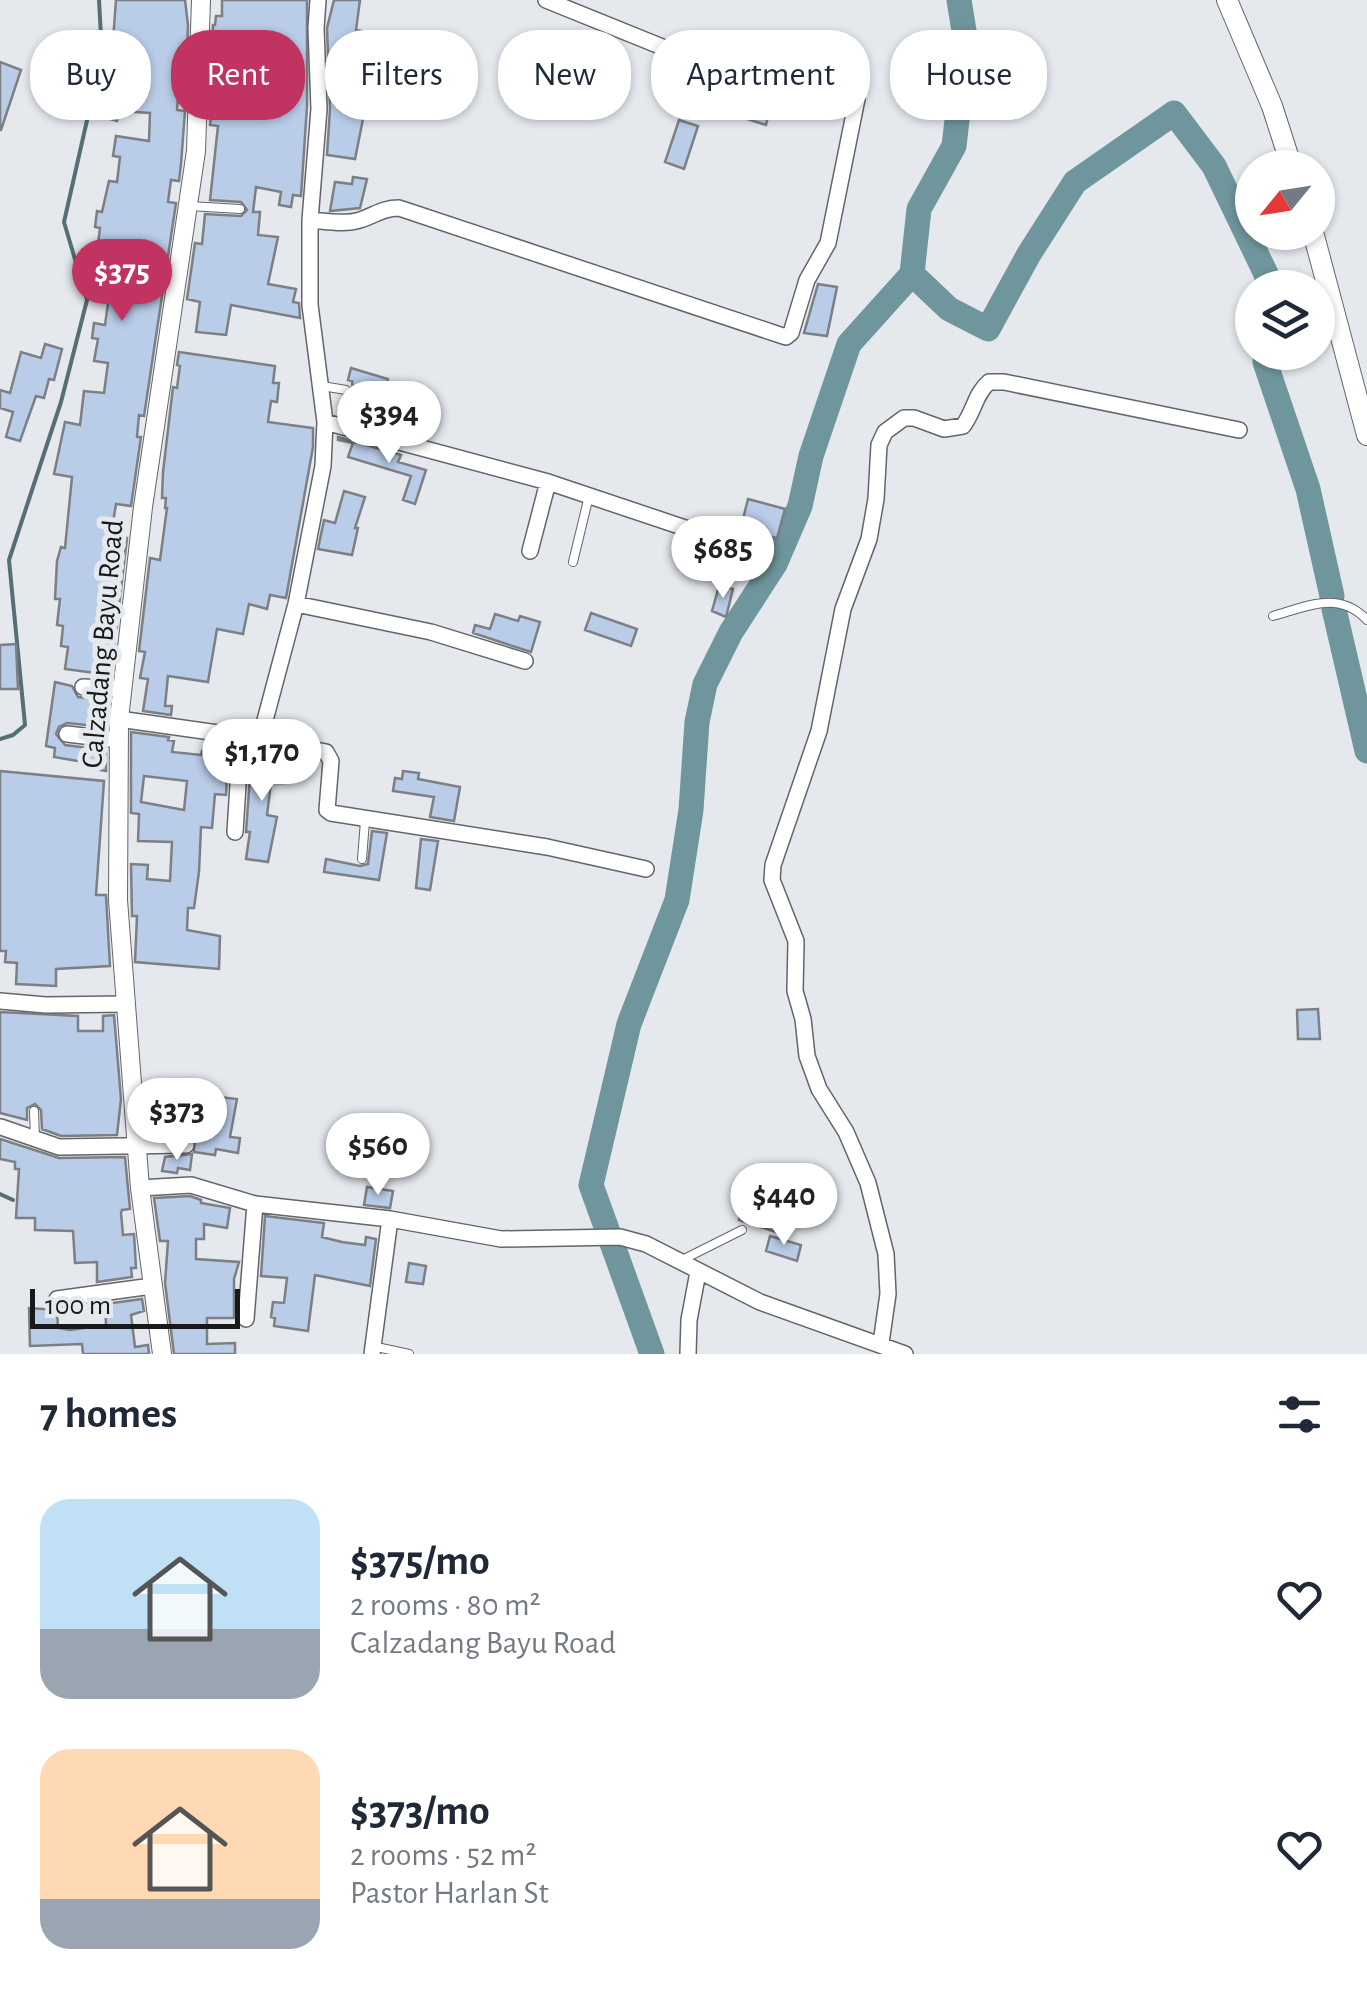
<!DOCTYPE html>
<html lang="en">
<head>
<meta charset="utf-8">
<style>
  body { margin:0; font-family:"Alegreya Sans",sans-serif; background:#f6f6f7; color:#1f2937; height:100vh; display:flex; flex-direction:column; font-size:38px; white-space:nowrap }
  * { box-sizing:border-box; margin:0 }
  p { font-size:32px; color:#747a83 }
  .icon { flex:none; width:55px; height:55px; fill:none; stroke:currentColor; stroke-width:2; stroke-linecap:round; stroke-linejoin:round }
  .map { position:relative; height:1354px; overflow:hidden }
  .sheet { display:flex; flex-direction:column; background:#fff; flex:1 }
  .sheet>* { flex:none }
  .top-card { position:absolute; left:30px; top:30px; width:1308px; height:90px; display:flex; gap:20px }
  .needle { width:65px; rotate:240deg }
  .tools { position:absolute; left:1235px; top:150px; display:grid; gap:20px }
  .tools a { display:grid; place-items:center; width:100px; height:100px; border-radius:50%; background:#fff; box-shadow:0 2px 8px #0004; font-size:50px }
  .scale { position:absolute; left:30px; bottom:25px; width:210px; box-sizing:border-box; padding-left:10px; border:5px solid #17191a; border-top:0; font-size:28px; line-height:35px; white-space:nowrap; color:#17191a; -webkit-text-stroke:8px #e5e9ee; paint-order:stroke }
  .price { position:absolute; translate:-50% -85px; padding:0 22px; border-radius:35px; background:#fff; color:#222; font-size:32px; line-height:65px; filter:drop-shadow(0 2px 5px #0008) }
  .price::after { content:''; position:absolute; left:50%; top:60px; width:30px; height:22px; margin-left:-15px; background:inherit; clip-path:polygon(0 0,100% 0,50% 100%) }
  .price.selected { background:#c13360; color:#fff }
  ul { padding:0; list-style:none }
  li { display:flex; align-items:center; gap:30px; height:250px; padding:0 40px }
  li span { display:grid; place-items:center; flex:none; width:280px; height:200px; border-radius:30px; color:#555 }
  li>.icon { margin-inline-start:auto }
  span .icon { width:120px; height:120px; fill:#fffc; stroke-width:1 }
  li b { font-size:42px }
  h2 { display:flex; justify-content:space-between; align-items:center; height:120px; padding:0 40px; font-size:42px }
  .pill { padding:0 35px; border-radius:40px; background:#fff; box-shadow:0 2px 8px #0004; font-size:35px; line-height:90px }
  .pill.selected { background:#c13360; color:#fff }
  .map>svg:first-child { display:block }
</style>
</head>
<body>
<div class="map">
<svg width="1367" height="1354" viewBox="0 0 1367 1354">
  <rect width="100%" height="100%" fill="#e5e9ee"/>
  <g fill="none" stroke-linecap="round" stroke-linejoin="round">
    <!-- stream -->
    <path stroke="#547075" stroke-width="4" d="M0,739L13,735L25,725L9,560L61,402L87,300L64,222L102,54L99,0
      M0,1194L13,1200"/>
    <!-- river -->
    <path stroke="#6e969c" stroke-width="25" d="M959,0L966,43L954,146L919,209L912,274L949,309L988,329L1029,254L1075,182L1174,113L1214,166L1267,276V288
      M1266,352L1265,362L1308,489L1332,596
      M1334,609L1367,751
      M652,1354L591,1185L629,1024L677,900L691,810L697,722L705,684L731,632L775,564L800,506L811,456L849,344L912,274"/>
  </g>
  <!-- building -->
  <path fill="#b9cce8" stroke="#7c7f83" stroke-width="2.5" fill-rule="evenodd" d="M116,0H185L188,25L186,87L179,86L177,110L185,111L181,164L179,181L171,180L168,202L176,203L144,416L139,415L137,437H141L131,506L116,504L112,529L118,530L120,538H127L111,675L65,669L68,647L61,646L63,626L57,625L60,599H55L57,561L61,547L65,548L72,477L54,474L65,422L80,425L84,391L104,393L108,363L94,361L98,339L92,338L94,323L105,325L110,289L101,286L103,252H97L100,228L95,227L97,211L102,212L109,181L117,182L120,157L113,156L116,136L149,141L150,113L119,111L117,121L103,117L104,93L112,60L106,59L113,40Z
    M222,0H307V106L301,196L293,195L291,207L279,205L281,192L256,187L253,212H260L258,235L278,237L268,284L296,289L293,302L299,303L300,318L231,305L226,335L196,332L200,302L187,299L195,243L202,244L205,214L241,216L247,210L241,202L210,200L218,126L210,125L214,90L211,89L213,25H215L216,16H222ZM252,74L282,76L281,98L251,95Z
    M334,0H360L356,30L378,34L376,64L366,63L364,94L370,95L367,115L364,114L355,159L327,155L330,109L327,28Z
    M0,62L21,70L1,130H0Z
    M760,73L777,79L766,125L741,117L747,96L753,98Z
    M679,120L698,126L684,169L665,162Z
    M353,177L367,179L360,208L330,211L335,182L352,184Z
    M818,284L837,287L827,336L804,333Z
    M45,344L62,349L54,380L49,379L44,398L36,396L20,441L6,437L13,412L0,408V390L10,393L21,352L41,358Z
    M179,352L275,366L273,383H279L277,402L271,401L268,422L313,428V447L286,598L270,595L267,609L249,604L243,634L217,629L208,682L168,676L165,706H172L171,715L143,711L148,679L140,678L145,652L139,651L150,558L160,560L167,508H165L166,498H162L163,472L173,387L177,388L180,366L177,365Z
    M351,368L388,379L385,391L379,389L373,416L383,418L380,425L344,415L353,390L352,381L348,380Z
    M338,437L401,455L398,462L426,470L415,504L403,500L411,476L348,457L353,443L338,440Z
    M344,491L365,497L355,528H358L352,555L318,549L324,520L335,523Z
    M748,499L785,509L777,538L763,535L765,528L742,523Z
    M719,586L733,589L726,617L712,611Z
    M591,613L637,629L631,646L585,630Z
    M495,614L518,621L520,616L540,622L531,652L473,633L475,625L490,629Z
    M16,644L18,689H0V645Z
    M55,682L72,686L78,697L109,700L106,727L67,723L59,727L56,734L65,745L106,750V771L100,770L101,765L54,757L55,748L46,746Z
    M131,732L169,737L168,740L174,741L172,752L201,755L202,751L217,753L218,744L229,746L226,795L215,794L212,828L201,827L199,872L194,908H188L187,930L220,936L219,969L135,962L137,916H132L131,864L148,865L147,879L170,881L172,842L138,841L139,814L131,813ZM144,776L187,781L184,810L141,802Z
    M252,749L280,754L279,766L283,767L282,783H271L267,815L277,817L268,862L246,859L250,832H246Z
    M0,771L104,781L96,895H106L110,966L56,969V986L16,984L17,963L5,962L6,951H0Z
    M403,771L419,773L418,779L460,787L454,821L430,817L434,797L393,791L395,778L402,779Z
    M372,831L387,833L379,880L324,872L326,859L360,866L368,864Z
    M421,839L438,841L430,890L416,888Z
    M1318,1009L1320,1039H1298L1297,1010Z
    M0,1012L78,1016V1031H103V1016L114,1015L121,1099L117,1135L61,1136L42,1129L41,1110L35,1104L27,1108V1120L0,1113Z
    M185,1093L237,1099L230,1137L240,1138L238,1153L216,1149L215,1155L194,1152L195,1138L181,1134Z
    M0,1139L59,1158L125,1157L130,1209L122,1210L121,1213L123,1235L134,1234L136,1268H131L132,1277L97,1282V1262L75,1263L73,1231L35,1230V1218H16L19,1169H15V1162L0,1159Z
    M192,1154L190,1170L178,1168L177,1173L162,1171L165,1157Z
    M755,1169L795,1181L779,1233L739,1220Z
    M367,1187L393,1191L390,1208L364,1205Z
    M190,1196L201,1200V1203L230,1208L227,1228L204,1224V1239H196V1259L239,1262L234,1279V1318H207V1344L235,1343V1354H174L165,1283L168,1241H160L154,1198Z
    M265,1216L324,1223L322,1237L342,1242L365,1245L366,1237L376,1239L370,1286L315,1275L308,1331L274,1326L275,1318L271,1317L273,1302L284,1303L287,1278L261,1276Z
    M770,1236L801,1245L797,1261L766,1251Z
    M409,1263L426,1266L423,1284L406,1282Z
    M142,1299L144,1311L131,1315L135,1347L148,1345L149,1354H83L82,1344L30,1346L29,1308L57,1310L58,1328L70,1330L106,1325L105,1304Z"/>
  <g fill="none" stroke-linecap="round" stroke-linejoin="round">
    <!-- service casing -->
    <g stroke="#62656a" stroke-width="10">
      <path id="service" d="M189,206L240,209
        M322,386L346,390
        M573,562L589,496
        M1273,616C1308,606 1339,590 1367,620
        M362,859L365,821
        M34,1111L35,1138
        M680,1261L742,1230
        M372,1346L409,1354"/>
    </g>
    <!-- minor casing -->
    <g stroke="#62656a" stroke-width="18">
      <path id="minor" d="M546,0L687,57
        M310,220C325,221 345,225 360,220C375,215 383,208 399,208L786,337L791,333L807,280L828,243L857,99
        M325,422L548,482L715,538
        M530,551L548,482
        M296,604L431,632L525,661
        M83,687L122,689
        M119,719L260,739L326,752L331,761L327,810L331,813L547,847L646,869
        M67,734L118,740
        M260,739L296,604L323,466L325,422L310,305V220L319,109L316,28L318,0
        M235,832L241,738
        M0,1001L46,1005L126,1004
        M1,1127L59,1147L186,1145
        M140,1188L191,1185L255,1204L390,1219L501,1239L620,1237L646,1244L760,1302L905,1354
        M57,1299L152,1286
        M246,1319L255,1204
        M881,1343L888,1294L886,1254L868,1183L846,1132L819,1089L807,1056L803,1019L795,991L796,941L772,880L773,865L819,731L843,609L869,539L876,499L879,445L885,432L904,418H914L944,429L963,426C974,412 975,394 989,382H1004L1239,430
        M372,1354L390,1219
        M688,1354L689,1320L698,1272"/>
    </g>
    <!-- tertiary casing -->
    <g stroke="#62656a" stroke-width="20">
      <path id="tertiary" d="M162,1354L140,1188L118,900L119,719L143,507L196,151L201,0"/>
    </g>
    <!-- secondary casing -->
    <g stroke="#62656a" stroke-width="22">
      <path id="secondary" d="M1227,0L1272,106L1292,168
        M1313,232L1367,435"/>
    </g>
    <!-- service -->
    <use href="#service" stroke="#fff" stroke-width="8"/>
    <!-- minor -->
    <use href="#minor" stroke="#fff" stroke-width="15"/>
    <!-- tertiary -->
    <use href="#tertiary" stroke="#fff" stroke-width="18"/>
    <!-- secondary -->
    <use href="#secondary" stroke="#fff" stroke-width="20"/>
  </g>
  <g text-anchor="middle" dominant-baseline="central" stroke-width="10" stroke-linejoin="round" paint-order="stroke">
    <!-- street labels -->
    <g font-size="30" fill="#17191a" stroke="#e5e9ee">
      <text transform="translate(103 644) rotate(-85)">Calzadang Bayu Road</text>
    </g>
  </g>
</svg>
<div class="tools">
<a><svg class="needle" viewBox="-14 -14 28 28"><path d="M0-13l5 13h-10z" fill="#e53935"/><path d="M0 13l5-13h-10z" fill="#747a83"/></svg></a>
<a><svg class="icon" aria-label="layers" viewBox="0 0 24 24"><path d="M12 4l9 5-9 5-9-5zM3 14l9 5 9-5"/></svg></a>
</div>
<div class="scale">100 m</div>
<b class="price selected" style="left:122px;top:324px">$375</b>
<b class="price" style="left:389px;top:466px">$394</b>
<b class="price" style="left:723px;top:601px">$685</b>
<b class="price" style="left:262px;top:804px">$1,170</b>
<b class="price" style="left:177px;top:1163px">$373</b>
<b class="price" style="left:378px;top:1198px">$560</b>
<b class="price" style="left:784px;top:1248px">$440</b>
<div class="top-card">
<a class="pill">Buy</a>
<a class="pill selected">Rent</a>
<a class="pill">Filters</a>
<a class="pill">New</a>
<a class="pill">Apartment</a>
<a class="pill">House</a>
</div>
</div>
<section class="sheet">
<h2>7 homes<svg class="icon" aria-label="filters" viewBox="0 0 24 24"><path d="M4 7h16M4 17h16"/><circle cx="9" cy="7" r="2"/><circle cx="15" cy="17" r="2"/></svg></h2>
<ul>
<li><span style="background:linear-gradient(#bfe0f5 65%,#9aa5b1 0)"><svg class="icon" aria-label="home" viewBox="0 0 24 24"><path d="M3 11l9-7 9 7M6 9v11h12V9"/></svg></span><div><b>$375/mo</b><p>2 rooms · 80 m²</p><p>Calzadang Bayu Road</p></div><svg class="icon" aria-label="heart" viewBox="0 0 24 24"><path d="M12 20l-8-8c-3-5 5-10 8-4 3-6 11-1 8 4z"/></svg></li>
<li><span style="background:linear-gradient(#ffd9b3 75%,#9aa5b1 0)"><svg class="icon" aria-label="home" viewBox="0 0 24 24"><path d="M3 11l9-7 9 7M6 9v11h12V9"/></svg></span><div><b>$373/mo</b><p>2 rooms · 52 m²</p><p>Pastor Harlan St</p></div><svg class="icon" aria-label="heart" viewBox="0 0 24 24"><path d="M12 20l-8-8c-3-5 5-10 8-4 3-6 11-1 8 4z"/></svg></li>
</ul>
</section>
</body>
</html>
